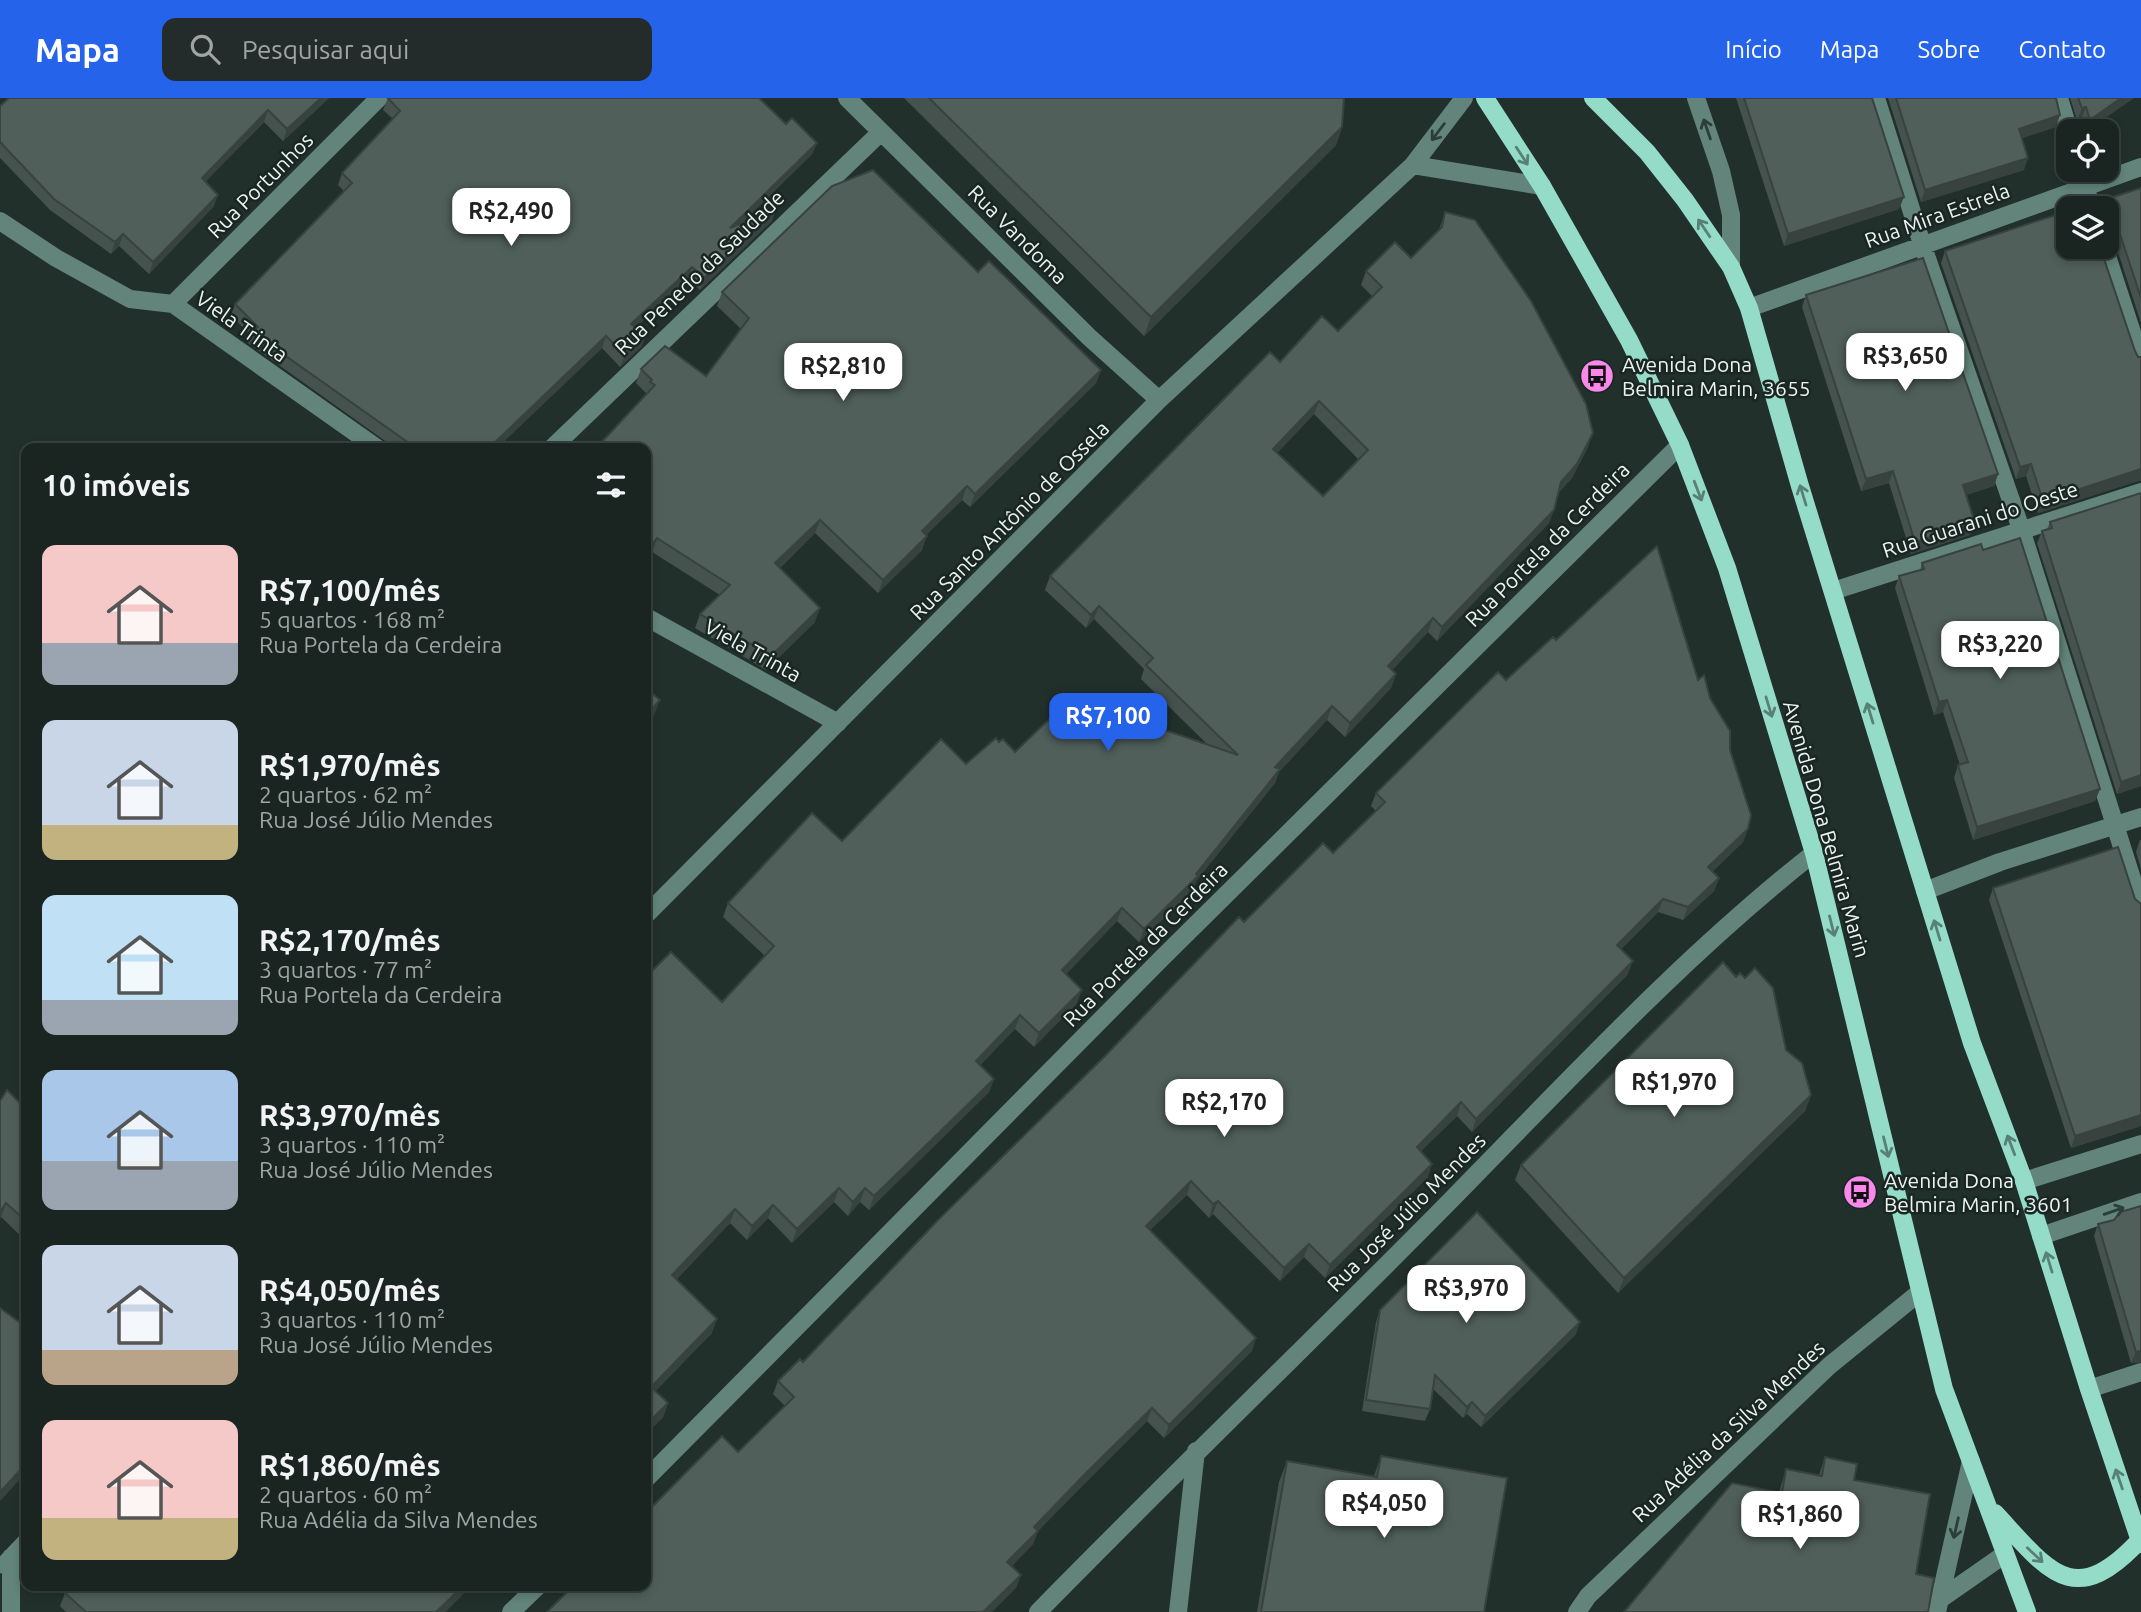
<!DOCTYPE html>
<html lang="pt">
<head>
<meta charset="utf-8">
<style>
  body { margin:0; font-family:Ubuntu,sans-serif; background:#232c2a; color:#f1f3f6; height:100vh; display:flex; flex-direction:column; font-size:26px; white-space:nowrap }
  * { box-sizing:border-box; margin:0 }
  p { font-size:23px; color:#9fa4a5 }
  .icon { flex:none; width:38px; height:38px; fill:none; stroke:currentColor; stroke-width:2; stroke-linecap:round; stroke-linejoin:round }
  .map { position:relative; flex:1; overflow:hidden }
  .details { position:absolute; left:21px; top:345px; width:630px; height:1148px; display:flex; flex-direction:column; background:#1a2421; border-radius:14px; box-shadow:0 4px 10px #0003,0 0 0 2px #38413f }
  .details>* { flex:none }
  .tools { position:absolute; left:2056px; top:21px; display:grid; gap:14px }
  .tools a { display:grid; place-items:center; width:63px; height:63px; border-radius:14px; background:#1a2421; box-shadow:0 4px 10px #0003,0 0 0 2px #38413f; font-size:35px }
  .price { position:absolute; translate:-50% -60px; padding:0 16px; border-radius:14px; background:#fff; color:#222; font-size:23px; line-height:46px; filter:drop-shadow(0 2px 4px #0008) }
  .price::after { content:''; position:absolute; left:50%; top:42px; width:21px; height:16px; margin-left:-10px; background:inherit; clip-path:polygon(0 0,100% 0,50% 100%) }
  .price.selected { background:#2563eb; color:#fff }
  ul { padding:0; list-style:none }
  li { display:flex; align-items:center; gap:21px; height:175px; padding:0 21px }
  li span { display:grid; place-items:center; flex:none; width:196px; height:140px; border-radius:14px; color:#555 }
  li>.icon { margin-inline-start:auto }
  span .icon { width:84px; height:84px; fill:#fffc; stroke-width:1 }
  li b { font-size:30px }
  h2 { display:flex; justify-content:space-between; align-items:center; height:84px; padding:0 21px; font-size:30px }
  header { display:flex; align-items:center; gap:42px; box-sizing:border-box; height:98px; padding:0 35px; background:#2563eb; color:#fff }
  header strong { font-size:33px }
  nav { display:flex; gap:38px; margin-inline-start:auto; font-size:24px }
  .search { width:490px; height:63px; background:#232c2a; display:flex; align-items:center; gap:18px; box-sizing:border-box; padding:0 24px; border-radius:14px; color:#9fa4a5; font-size:26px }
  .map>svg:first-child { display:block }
</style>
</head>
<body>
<header>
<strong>Mapa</strong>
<div class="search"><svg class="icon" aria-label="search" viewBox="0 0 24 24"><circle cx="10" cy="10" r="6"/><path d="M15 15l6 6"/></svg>Pesquisar aqui</div>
<nav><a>Início</a><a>Mapa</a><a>Sobre</a><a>Contato</a></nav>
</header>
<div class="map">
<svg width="2141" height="1514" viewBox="0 0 2141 1514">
  <rect width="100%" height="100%" fill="#22302c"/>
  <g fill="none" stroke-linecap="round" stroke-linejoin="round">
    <!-- minor -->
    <path stroke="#62847a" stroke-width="18" d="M847,0L1089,239L1159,302
      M1696,0L1721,73L1731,117V169
      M1876,0L1922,146L2021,431L2141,809
      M2059,0L2069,33
      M1413,67L1542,88
      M2080,72L2092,110
      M0,123L56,160L130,201L173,206L377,350
      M2104,149L2141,262
      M173,206L379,0
      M1749,210L2141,69
      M552,350L881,34
      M1833,493L2141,394
      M646,519L838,625
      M1925,793L2000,764L2141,719
      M646,817L1159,302L1413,67L1464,0
      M2024,1083L2141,1046
      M2041,1138L2141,1104
      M2089,1291L2141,1274
      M646,1381L1161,861L1680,347
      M4,1467L26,1444
      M1939,1502L2005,1456
      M11,1514V1459
      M511,1514L538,1488
      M1038,1514C1174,1375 1315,1240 1451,1102C1569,982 1682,859 1814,755
      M1178,1514L1196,1353
      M1577,1514L1588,1498L1829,1268L1920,1194
      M1937,1514L1971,1363"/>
    <!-- major -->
    <path stroke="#94dcc7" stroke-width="18" d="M1485,0L1542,88L1629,242L1680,347L1727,470L1814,755L1944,1291L2027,1514
      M1593,0L1647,54L1685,102L1731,169L1749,210L1800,388L1972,945L2024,1083L2089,1291L2141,1446
      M1995,1415C2048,1472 2073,1514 2140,1442"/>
  </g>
  <!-- wall -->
  <path fill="#45524d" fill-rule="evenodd" d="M9,0H329L283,43L264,24L205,84L214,108L149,176L119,148L111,156L50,112L0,60V8Z
    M388,0L786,26L817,45L812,56L742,125L772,123L700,192L688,180L636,229L642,248L620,269L602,250L497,350H395L248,245L251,238L231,217L235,206L344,93L338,87L342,75L393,21L383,12Z
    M904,0H1344L1342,29L1336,47L1144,238Z
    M1736,0H1872L1899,111L1784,148Z
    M1888,0H2056V29L2022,40L2024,72L1921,104Z
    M2070,0H2134L2086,33L2081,21L2077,22Z
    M2141,90V225L2115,145L2107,138V110L2100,108Z
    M1445,114L1588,349L1572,380L1558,395L1549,425L1437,543L1428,534L1392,572L1396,576L1391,590L1345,639L1327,622L1279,674L1275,685L1196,783L1193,792L1139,844L1117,823L1066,876L1077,905L1034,949L1015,931L980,967L994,981L989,994L869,1112L860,1104L848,1118L834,1104L792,1145L768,1120L747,1142L730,1125L676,1182L712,1235L655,1293L668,1305L663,1319L646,1336L722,904L765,858L723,819L728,805L842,743L966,666L999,644L1015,654L1208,647L1141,581L1144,571L1094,521L1086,530L1045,492L1050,478L1280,264L1338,233L1372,198L1361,187L1366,173L1411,160L1439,132ZM1314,316L1358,361L1323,398L1277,355Z
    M1945,153L2138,383L2038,415L2026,378L2016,381L1941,165Z
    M978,174L1101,272L1096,285L970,409L962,402L926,437L922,452L878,495L815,435L780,470L815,524L766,572L695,530L700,516L720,497L652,454L646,462L645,298L646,295L636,285L641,271L706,278L741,231L717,208L722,194Z
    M1806,197L1998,376L1994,388L1966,397L1970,437L1911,456L1889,385L1861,393L1802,209Z
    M2141,395V688L2117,696L2037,445L2042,433L2047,431L2050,424Z
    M1983,452L2100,691L2095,703L1973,742L1954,680L1958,667H1960L1943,614L1934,617L1895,490L1899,478L1920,472L1922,465Z
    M1556,542L1698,582L1710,600L1730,652L1748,731L1743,744L1713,773L1719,780L1714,793L1683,822L1658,814L1621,851L1628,876L1472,1034L1457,1018L1421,1053L1428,1079L1325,1180L1304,1159L1280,1183L1213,1116L1209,1120L1187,1097L1150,1132L1252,1253L1164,1340L1147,1323L1083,1387L1038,1433L1033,1446L1012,1468L1021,1477L1016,1490L738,1354L785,1308L773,1296L778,1283L803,1264L1244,824L1333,755L1376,713L1371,708L1376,695L1506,582Z
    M2140,742H2141V771L2136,754Z
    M1993,790L2135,801L2141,806V1028L2071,1050L1989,802Z
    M1786,952L1811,997L1805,1013L1618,1195L1515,1082L1521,1067Z
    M26,995V1143L1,1119L19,1004Z
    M2098,1126L2141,1264L2131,1265L2094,1138Z
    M1380,1212L1576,1236L1481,1329L1467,1316L1463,1320L1433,1291L1430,1311L1425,1323L1362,1313L1376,1224Z
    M1381,1358L1484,1514H1257L1279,1384L1287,1363L1374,1378Z
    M1825,1359L1854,1382L1916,1476L1779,1394L1786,1371L1819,1377Z
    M471,1488L445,1514H66L60,1508L65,1495Z"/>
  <!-- shaded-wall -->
  <path fill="#38423f" d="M321,0H329L283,43L287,31Z
    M2121,0H2134L2086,33L2090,22Z
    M2086,9L2081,21L2077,22L2082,10Z
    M268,12L264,24L197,92L202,80Z
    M2060,17L2056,29L2014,43L2019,31Z
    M1342,29L1336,47L1144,238L1151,219Z
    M817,45L812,56L725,141L730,130Z
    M2028,60L2024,72L1921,104L1925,92Z
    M218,97L214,108L149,176L153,164Z
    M1904,99L1899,111L1784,148L1788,136Z
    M776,112L772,123L700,192L704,180Z
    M2107,126H2111L2107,138Z
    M123,136L119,148L111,156L115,144Z
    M692,169L688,180L627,237L631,226Z
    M646,237L642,248L620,269L625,257Z
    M606,238L602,250L497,350H489Z
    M1101,272L1096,285L970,409L975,396Z
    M1319,303L1314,316L1268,365L1273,351Z
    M1593,335L1588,349L1572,380L1556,398L1561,384Z
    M2031,366L2026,378L2016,381L2020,369Z
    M2141,371V383H2138L2038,415L2043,403Z
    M1893,373L1889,385L1861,393L1866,381Z
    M1998,376L1994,388L1959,399L1963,387Z
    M967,388L962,402L917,446L922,433Z
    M1554,412L1549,425L1437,543L1442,529Z
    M820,422L815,435L770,479L775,465Z
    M1975,425L1970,437L1911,456L1915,444Z
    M927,438L922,452L878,495L883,482Z
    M657,440L652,454L646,462V455Z
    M1099,508L1094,521L1086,530L1091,517Z
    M820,510L815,524L766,572L771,558Z
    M1433,520L1428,534L1383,582L1388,568Z
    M1396,576L1391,590L1345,639L1350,625Z
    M660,602L651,625L646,631V617Z
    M1947,602L1943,614L1934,617L1939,604Z
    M1332,608L1327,622L1279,674L1275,685L1196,783L1193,792L1139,844L1144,831L1275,669Z
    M2141,677V688L2117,696L2121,684Z
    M2100,691L2095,703L1973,742L1977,729Z
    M1748,731L1743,744L1703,782L1708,769Z
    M1719,780L1714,793L1683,822L1688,809Z
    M1663,801L1658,814L1612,860L1617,847Z
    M1122,810L1117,823L1057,886L1062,872Z
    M1633,863L1628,876L1472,1034L1476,1021Z
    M1082,892L1077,905L1034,949L1039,935Z
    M1020,917L1015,931L971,977L976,963Z
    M994,981L989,994L869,1112L874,1098Z
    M1811,997L1805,1013L1618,1195L1624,1180Z
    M1461,1004L1457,1018L1412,1062L1417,1049Z
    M2141,1017V1028L2071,1050L2075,1038Z
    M1432,1066L1428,1079L1325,1180L1330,1167Z
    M1191,1083L1187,1097L1141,1141L1146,1128Z
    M839,1090L834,1104L792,1145L797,1131Z
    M865,1090L860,1104L848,1118L853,1104Z
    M1218,1103L1213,1116L1209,1120L1213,1106Z
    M6,1105L1,1119L0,1121V1114Z
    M773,1107L768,1120L747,1142L752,1128Z
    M735,1111L730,1125L667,1191L672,1177Z
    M1309,1146L1304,1159L1280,1183L1284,1170Z
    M717,1221L712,1235L646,1303L651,1289Z
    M1580,1224L1576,1236L1481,1329L1485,1318Z
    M1256,1240L1252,1253L1164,1340L1169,1327Z
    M2141,1253V1264L2131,1265L2136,1254Z
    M1472,1304L1467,1316L1463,1320L1467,1309Z
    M668,1305L663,1319L646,1336V1327Z
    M1152,1310L1147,1323L1083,1387L1038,1433L1033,1446L1003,1477L1007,1464L1034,1429L1087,1374Z
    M26,1366V1375L0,1403V1394Z
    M1021,1477L1016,1490L992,1514H983Z
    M463,1488H471L445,1514H436Z"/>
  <!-- building -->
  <path fill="#505f5a" stroke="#38423f" stroke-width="2" fill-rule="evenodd" d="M9,0H321L287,31L268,12L202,80L218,97L153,164L123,136L115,144L54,101L0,44V8Z
    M388,0H759L786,26L792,20L817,45L730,130L776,112L704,180L692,169L631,226L646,237L625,257L606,238L489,350H416L252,234L258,229L235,206L352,85L342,75L400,13Z
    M929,0H1344L1342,29L1151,219Z
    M1744,0H1872L1904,99L1788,136Z
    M1896,0H2056L2060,17L2019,31L2028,60L1925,92Z
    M2078,0H2121L2090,22L2086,9L2082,10Z
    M873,72L978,174L989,163L1101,272L975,396L967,388L922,433L927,438L883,482L820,422L775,465L820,510L771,558L700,516L730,487L657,440L646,455V350H596L655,287L650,284L652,282L641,271L665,248L706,278L749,220L722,194L832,88Z
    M2141,90V200L2119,133L2111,126H2107V110H2078L2089,107L2100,108L2107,101Z
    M2068,113V149H2100L2135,253L2138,259H2141V371L2043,403L2031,366L2020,369L1945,153Z
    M1445,114L1475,122L1531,203L1586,306L1593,335L1577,366L1561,384L1554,412L1442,529L1433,520L1388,568L1396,576L1350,625L1332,608L1275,669L1280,671L1196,776L1198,778L1144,831L1122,810L1062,872L1082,892L1039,935L1020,917L976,963L994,981L874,1098L865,1090L853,1104L839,1090L797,1131L773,1107L752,1128L735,1111L672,1177L717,1221L651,1289L668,1305L646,1327V879L671,854L722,904L774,848L728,805L812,715L842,743L941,641L966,666L996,640L999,644L1003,641L1015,654L1071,600L1238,657L1146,567L1153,560L1099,508L1091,517L1050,478L1270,254L1280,264L1322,218L1338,233L1382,189L1366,173L1395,144L1411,160L1442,129ZM1319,303L1368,352L1323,398L1273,351Z
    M1923,160L1998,376L1963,387L1975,425L1915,444L1893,373L1866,381L1806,197Z
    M2141,395V677L2121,684L2042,433L2052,430L2050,424Z
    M2020,440L2100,691L1977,729L1958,667L1968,664L1947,602L1939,604L1899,478L1924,471L1922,465L1981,446L1983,452Z
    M1657,448L1698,582L1704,577L1710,600L1730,633V652L1751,717L1748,731L1708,769L1719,780L1688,809L1663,801L1617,847L1633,863L1476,1021L1461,1004L1417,1049L1432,1066L1330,1167L1309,1146L1284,1170L1218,1103L1213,1106L1191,1083L1146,1128L1256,1240L1169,1327L1152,1310L1087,1374L1034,1429L1038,1433L1007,1464L1021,1477L983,1514H547L573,1488H646V1415L722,1338L738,1354L794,1299L778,1283L800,1261L803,1264L941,1119L1105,958L1239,819L1244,824L1323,745L1333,755L1385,704L1376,695L1498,574L1506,582L1553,539L1556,542Z
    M646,590L660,602L646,617Z
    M2118,749L2135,801L2141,806V1017L2075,1038L1993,790Z
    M1723,864L1736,879L1740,875L1745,880L1755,870L1773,890L1786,952L1802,965L1811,997L1624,1180L1521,1067Z
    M7,992L19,1004L26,995V1123L6,1105L0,1114V1003Z
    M2141,1108V1253L2136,1254L2098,1126L2114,1122L2120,1114Z
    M1477,1114L1580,1224L1485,1318L1472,1304L1467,1309L1435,1277L1430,1311L1366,1302L1380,1212Z
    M0,1210L26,1229V1366L0,1394Z
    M1381,1358L1507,1380L1484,1514H1261L1287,1363L1377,1379Z
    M1825,1359L1857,1366L1854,1382L1930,1396L1916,1476L1934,1480L1928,1514H1624L1732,1385L1782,1395L1786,1371L1822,1378Z
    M68,1488H463L436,1514H86L65,1495Z"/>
  <!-- one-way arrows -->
  <defs><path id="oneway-shaft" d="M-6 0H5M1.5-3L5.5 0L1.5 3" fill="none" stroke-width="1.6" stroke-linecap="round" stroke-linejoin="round" transform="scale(1.75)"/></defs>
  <g stroke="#2b3e38">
    <use href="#oneway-shaft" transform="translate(1707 31) rotate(-109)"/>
    <use href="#oneway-shaft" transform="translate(1438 34) rotate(127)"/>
    <use href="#oneway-shaft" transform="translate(2114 1113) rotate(-19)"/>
    <use href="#oneway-shaft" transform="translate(1956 1430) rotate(103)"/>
  </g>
  <g stroke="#568174">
    <use href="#oneway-shaft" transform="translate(1522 58) rotate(57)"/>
    <use href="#oneway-shaft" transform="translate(1704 130) rotate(-124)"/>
    <use href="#oneway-shaft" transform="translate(1698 393) rotate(69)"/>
    <use href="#oneway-shaft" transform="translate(1803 397) rotate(-107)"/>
    <use href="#oneway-shaft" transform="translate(1769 609) rotate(73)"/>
    <use href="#oneway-shaft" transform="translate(1870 615) rotate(-107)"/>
    <use href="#oneway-shaft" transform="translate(1832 828) rotate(76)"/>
    <use href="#oneway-shaft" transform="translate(1937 832) rotate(-107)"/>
    <use href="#oneway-shaft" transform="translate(2011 1047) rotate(-111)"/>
    <use href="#oneway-shaft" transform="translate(1886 1049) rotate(76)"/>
    <use href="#oneway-shaft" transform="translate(2049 1164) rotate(-107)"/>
    <use href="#oneway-shaft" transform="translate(2119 1381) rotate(-109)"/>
    <use href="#oneway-shaft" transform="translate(2035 1457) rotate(43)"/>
  </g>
  <!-- icons -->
  <defs>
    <g id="bus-disc" transform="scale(1.75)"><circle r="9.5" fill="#f888ea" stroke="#192622"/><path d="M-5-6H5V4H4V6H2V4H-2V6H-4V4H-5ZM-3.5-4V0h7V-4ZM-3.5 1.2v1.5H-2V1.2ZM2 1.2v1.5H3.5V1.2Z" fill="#111"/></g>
  </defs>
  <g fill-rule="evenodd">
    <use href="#bus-disc" x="1597" y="278"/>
    <use href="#bus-disc" x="1860" y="1094"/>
  </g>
  <g text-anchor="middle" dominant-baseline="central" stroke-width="5" stroke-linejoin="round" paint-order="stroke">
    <!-- street labels -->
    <g font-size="21" fill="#ecf4f2" stroke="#192622">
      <text transform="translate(260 87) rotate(-45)">Rua Portunhos</text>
      <text transform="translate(1937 117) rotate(-20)">Rua Mira Estrela</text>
      <text transform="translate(1018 136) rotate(45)">Rua Vandoma</text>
      <text transform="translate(699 174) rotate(-44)">Rua Penedo da Saudade</text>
      <text transform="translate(242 228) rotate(35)">Viela Trinta</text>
      <text transform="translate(1980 421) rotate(-18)">Rua Guarani do Oeste</text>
      <text transform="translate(1009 422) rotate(-45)">Rua Santo Antônio de Ossela</text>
      <text transform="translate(1547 446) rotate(-45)">Rua Portela da Cerdeira</text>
      <text transform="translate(753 552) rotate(29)">Viela Trinta</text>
      <text transform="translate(1827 731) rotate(74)">Avenida Dona Belmira Marin</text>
      <text transform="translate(1145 846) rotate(-45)">Rua Portela da Cerdeira</text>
      <text transform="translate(1406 1114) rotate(-45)">Rua José Júlio Mendes</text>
      <text transform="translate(1728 1333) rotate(-43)">Rua Adélia da Silva Mendes</text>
    </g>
    <!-- poi labels -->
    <g font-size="21" fill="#ecf4f2" stroke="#192622" text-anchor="start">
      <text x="1622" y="266">Avenida Dona<tspan x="1622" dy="24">Belmira Marin, 3655</tspan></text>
      <text x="1884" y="1082">Avenida Dona<tspan x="1884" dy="24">Belmira Marin, 3601</tspan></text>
    </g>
  </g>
</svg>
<div class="tools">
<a><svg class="icon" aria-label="locate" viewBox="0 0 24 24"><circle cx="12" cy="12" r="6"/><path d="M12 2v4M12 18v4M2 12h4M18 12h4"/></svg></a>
<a><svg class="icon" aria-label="layers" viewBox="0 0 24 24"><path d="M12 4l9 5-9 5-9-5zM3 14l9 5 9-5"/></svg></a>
</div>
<b class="price" style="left:511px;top:150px">R$2,490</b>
<b class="price" style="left:1905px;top:295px">R$3,650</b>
<b class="price" style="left:843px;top:305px">R$2,810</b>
<b class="price" style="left:2000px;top:583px">R$3,220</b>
<b class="price selected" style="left:1108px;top:655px">R$7,100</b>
<b class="price" style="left:1674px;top:1021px">R$1,970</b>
<b class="price" style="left:1224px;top:1041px">R$2,170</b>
<b class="price" style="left:1466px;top:1227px">R$3,970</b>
<b class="price" style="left:1384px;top:1442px">R$4,050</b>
<b class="price" style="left:1800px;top:1453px">R$1,860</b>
<section class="details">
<h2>10 imóveis<svg class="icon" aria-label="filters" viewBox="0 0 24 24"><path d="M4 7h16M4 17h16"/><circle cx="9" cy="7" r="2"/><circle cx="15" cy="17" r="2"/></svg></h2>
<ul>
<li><span style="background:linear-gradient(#f6c9c9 70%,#9aa5b1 0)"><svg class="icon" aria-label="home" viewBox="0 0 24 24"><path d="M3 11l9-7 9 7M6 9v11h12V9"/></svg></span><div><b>R$7,100/mês</b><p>5 quartos · 168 m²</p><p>Rua Portela da Cerdeira</p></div></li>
<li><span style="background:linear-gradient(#c9d6e8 75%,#c2b280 0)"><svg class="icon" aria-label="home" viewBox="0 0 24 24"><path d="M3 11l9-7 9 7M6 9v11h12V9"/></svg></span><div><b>R$1,970/mês</b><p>2 quartos · 62 m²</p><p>Rua José Júlio Mendes</p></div></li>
<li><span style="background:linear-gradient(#bfe0f5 75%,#9aa5b1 0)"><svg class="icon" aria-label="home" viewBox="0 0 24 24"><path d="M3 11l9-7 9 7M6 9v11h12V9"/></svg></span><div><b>R$2,170/mês</b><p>3 quartos · 77 m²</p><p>Rua Portela da Cerdeira</p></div></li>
<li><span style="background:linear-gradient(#a9c7e8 65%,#9aa5b1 0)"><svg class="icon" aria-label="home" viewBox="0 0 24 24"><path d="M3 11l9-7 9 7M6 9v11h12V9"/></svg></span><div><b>R$3,970/mês</b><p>3 quartos · 110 m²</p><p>Rua José Júlio Mendes</p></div></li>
<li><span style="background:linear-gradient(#c9d6e8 75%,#b9a48a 0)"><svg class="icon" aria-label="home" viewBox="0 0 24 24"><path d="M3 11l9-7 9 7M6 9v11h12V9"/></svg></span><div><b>R$4,050/mês</b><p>3 quartos · 110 m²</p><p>Rua José Júlio Mendes</p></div></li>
<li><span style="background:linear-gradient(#f6c9c9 70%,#c2b280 0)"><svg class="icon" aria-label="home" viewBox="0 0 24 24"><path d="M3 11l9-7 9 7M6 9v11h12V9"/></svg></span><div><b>R$1,860/mês</b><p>2 quartos · 60 m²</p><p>Rua Adélia da Silva Mendes</p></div></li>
</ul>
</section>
</div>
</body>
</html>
